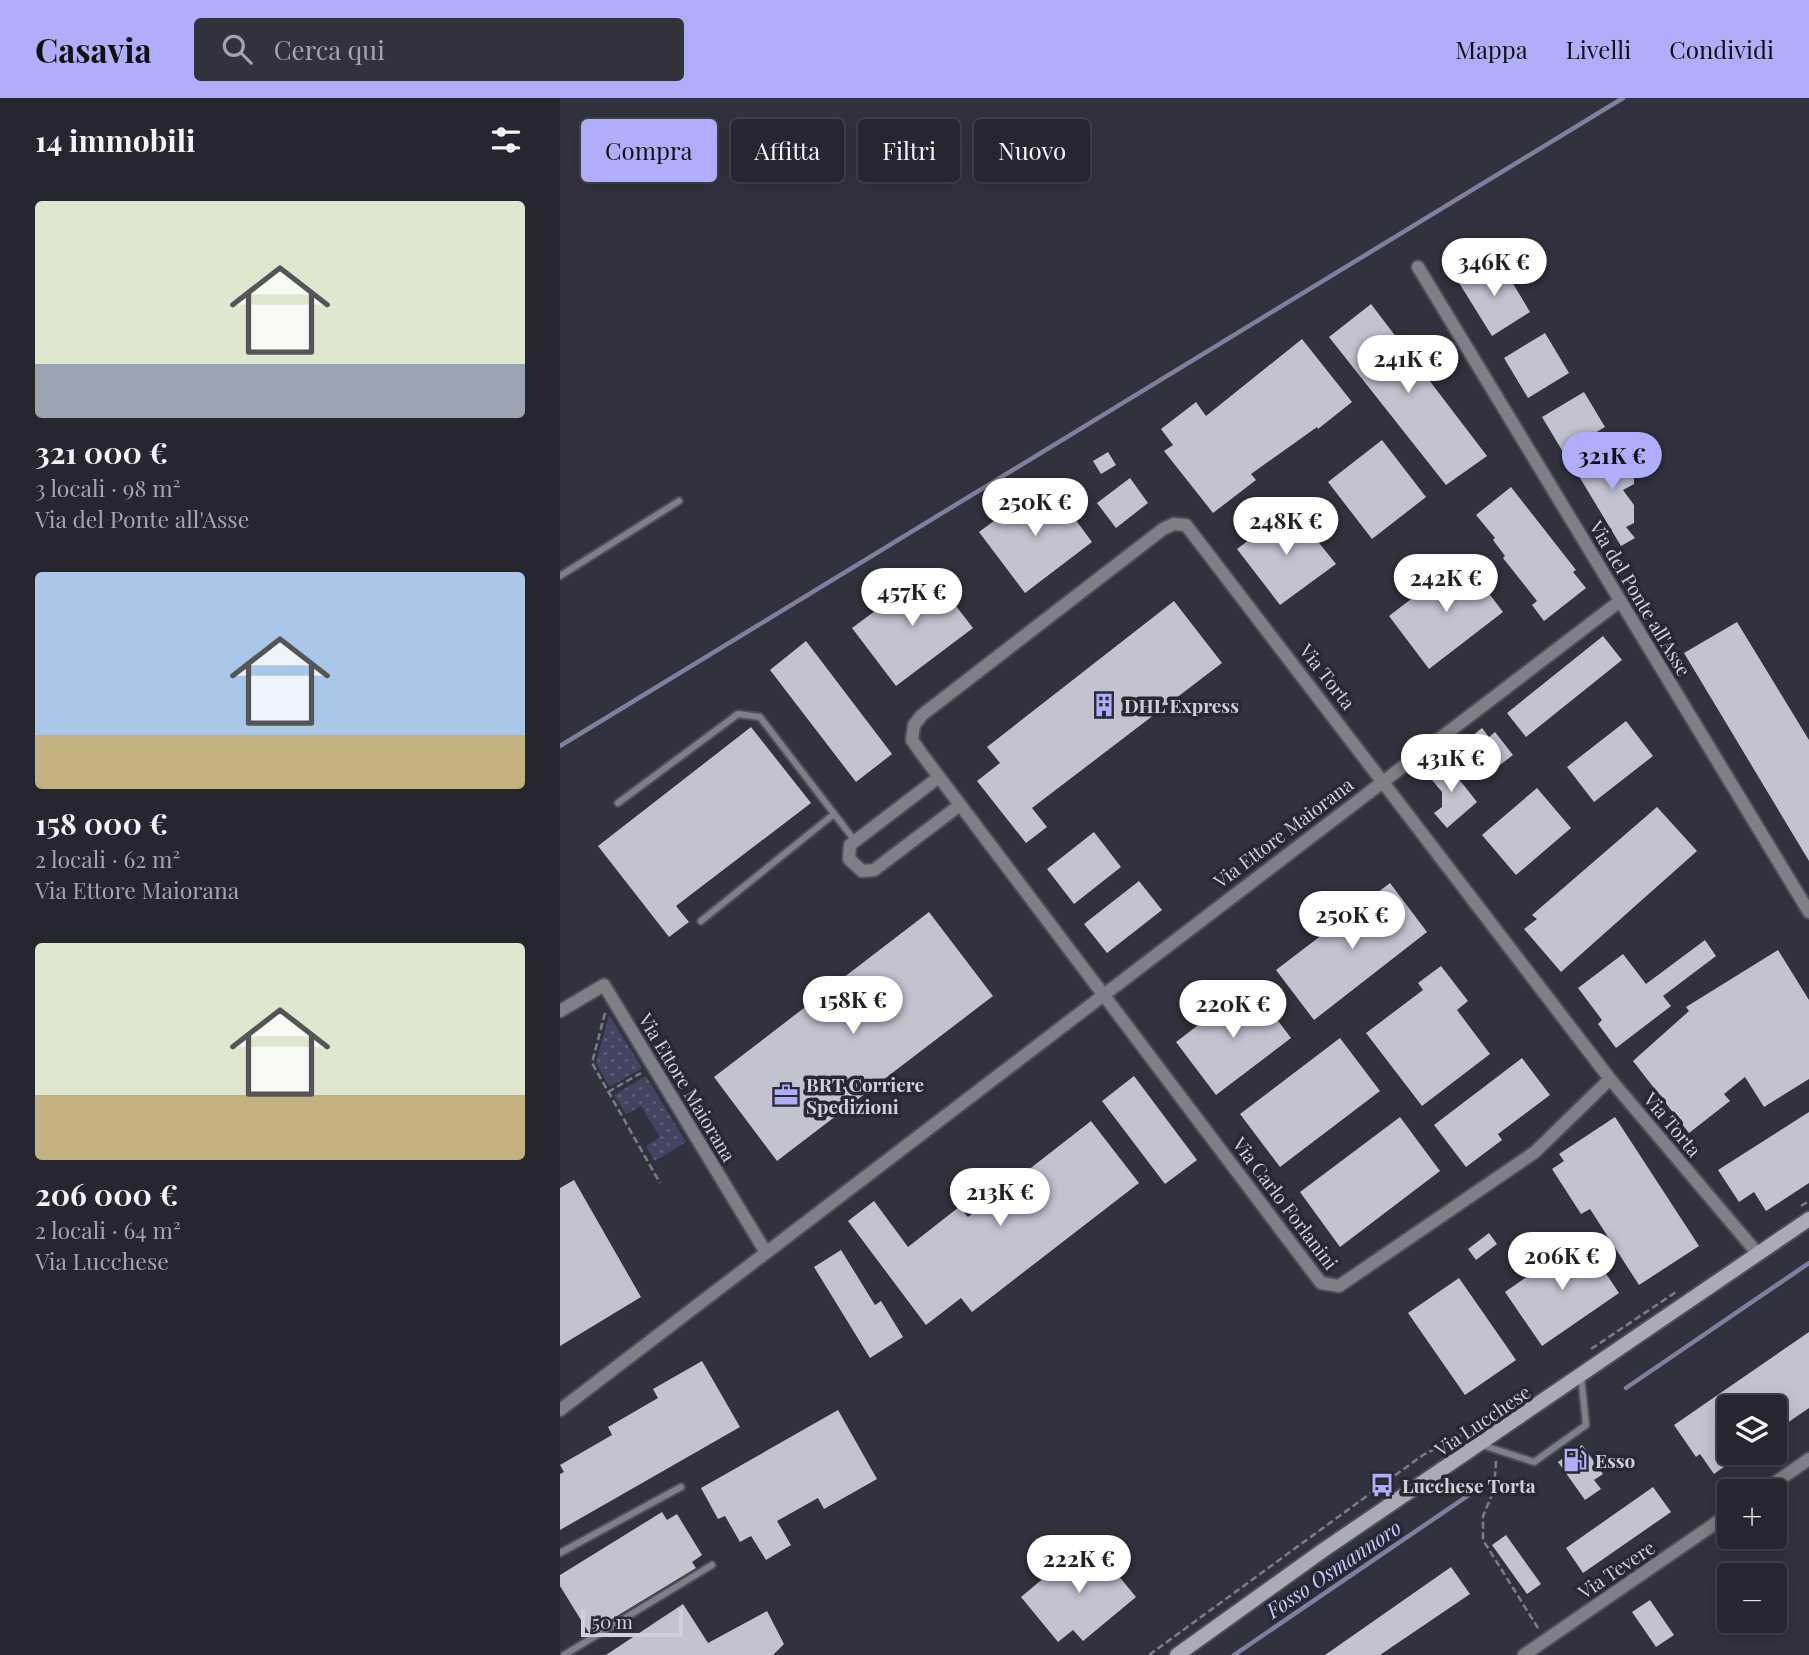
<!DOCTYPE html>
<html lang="it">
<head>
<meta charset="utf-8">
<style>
  body { margin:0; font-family:"Playfair Display",serif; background:#32323a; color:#f1f3f6; height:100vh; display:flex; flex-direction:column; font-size:26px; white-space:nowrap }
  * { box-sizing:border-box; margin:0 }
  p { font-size:23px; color:#a4a5aa }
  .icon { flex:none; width:38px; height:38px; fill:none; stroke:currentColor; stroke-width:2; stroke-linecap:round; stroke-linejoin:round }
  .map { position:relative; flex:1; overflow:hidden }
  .drawer { display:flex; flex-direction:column; background:#26262e; width:560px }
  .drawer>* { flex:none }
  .top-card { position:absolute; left:21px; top:21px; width:665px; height:63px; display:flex; gap:14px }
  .controls { position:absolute; left:1157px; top:1297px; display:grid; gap:14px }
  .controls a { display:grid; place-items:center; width:70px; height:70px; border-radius:7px; background:#26262e; box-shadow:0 4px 18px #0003,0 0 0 2px #42434a; font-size:35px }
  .scale { position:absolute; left:21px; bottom:18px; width:102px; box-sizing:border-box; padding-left:7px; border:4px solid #d0d0d8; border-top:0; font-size:19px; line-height:24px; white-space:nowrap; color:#d0d0d8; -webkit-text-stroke:5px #282833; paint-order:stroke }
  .price { position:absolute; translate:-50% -60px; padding:0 16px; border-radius:24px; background:#fff; color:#222; font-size:23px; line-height:46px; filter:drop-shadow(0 2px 4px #0008) }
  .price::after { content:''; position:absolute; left:50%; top:42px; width:21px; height:16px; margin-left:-10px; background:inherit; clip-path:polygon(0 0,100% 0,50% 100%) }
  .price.current { background:#b0adfa; color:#111 }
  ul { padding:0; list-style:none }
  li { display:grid; align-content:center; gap:14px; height:371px; padding:0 35px }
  li span { display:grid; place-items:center; height:217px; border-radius:7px; color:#555 }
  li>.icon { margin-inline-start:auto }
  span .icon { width:126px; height:126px; fill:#fffc; stroke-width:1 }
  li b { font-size:30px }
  h2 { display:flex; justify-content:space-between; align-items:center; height:84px; padding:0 35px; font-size:30px }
  .pill { padding:0 24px; border-radius:7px; background:#26262e; box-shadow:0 4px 18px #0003,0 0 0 2px #42434a; font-size:24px; line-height:63px }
  .pill.current { background:#b0adfa; color:#111 }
  header { display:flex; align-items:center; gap:42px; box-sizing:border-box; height:98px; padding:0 35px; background:#b0adfa; color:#111 }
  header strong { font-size:33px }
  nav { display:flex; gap:38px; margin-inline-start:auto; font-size:24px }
  .search { width:490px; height:63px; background:#32323a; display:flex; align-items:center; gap:18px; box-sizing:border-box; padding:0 24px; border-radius:7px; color:#a4a5aa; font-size:26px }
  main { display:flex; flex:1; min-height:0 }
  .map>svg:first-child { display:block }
</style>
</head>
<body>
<header>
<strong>Casavia</strong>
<div class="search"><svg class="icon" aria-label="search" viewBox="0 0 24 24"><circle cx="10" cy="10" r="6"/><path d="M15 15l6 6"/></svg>Cerca qui</div>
<nav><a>Mappa</a><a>Livelli</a><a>Condividi</a></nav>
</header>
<main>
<section class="drawer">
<h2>14 immobili<svg class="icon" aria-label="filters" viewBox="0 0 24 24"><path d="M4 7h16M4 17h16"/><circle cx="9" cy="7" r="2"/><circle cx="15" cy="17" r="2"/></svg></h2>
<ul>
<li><span style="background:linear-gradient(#dfe7d0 75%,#9aa5b1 0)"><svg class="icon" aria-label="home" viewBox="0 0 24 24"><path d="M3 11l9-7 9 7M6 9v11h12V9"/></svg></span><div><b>321 000 €</b><p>3 locali · 98 m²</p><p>Via del Ponte all'Asse</p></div></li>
<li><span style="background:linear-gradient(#a9c7e8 75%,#c2b280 0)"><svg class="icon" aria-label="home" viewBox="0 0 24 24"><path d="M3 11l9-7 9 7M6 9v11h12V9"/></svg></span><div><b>158 000 €</b><p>2 locali · 62 m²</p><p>Via Ettore Maiorana</p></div></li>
<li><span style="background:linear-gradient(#dfe7d0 70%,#c2b280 0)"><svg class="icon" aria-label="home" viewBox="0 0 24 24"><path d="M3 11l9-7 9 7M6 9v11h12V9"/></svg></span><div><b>206 000 €</b><p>2 locali · 64 m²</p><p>Via Lucchese</p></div></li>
</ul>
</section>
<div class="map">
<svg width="1249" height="1557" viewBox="0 0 1249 1557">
  <defs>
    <pattern id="grass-dots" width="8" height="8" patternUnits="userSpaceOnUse" patternTransform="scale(1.75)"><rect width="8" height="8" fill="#454460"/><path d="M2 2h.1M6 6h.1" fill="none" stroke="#5f5e76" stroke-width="1.8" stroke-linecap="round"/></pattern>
  </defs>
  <rect width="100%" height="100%" fill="#32323e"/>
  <!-- grass -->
  <path fill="url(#grass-dots)" d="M49,917L82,970L50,989L36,965Z
    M86,978L126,1044L95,1063L86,1048L100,1039L81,1008L66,1016L54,997Z"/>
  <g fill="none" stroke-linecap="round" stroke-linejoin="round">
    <!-- stream -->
    <path stroke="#807f9d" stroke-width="4.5" d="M0,648L1063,0
      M1066,1290L1249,1165
      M674,1557L925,1386"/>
  </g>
  <!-- building -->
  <path fill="#c2c2d1" d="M916,168L924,180L943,169L970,214L932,238L896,180Z
    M811,206L927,358L886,387L769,239Z
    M985,235L1009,275L968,300L944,260Z
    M742,241L792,304L758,331L757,329L691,376L696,382L653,415L604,353L613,347L601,331L636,304L646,318Z
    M1024,294L1045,329L1003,354L982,319Z
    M822,342L866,399L812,441L768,384Z
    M1059,349L1074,371V386L1063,392L1074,407V425L1066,429L1075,440L1061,448L1017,375Z
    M548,354L556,367L541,376L533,363Z
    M570,380L588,405L556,430L537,405Z
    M479,389L487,400L495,394L532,444L465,495L419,434Z
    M951,389L1016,472L1013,474L1026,490L984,523L972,507L977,503L943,460L945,458L933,442L935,440L916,417Z
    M731,410L776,466L720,507L677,451Z
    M903,461L943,514L869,571L829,518Z
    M369,473L413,530L336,588L292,530Z
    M614,503L662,565L472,710L487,729L466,745L417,683L440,665L427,649Z
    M1177,524L1249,642V763L1124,555Z
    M1043,538L1062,562L966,639L947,615Z
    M246,543L332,656L296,684L210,572Z
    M1066,623L1093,658L1034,704L1007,669Z
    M191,629L251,705L116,808L129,824L109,839L38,748Z
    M922,630L929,639L935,634L953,657L923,680L899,648Z
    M884,662L917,704L887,730L874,715L882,709V694L867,676Z
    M977,690L1011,730L956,777L922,737Z
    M1097,709L1137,753L1001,874L964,831L977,821L972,817Z
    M534,734L561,769L514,806L487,771Z
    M579,783L602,812L547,855L524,826Z
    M830,785L867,834L754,922L716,872Z
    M369,814L433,898L217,1063L154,979Z
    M1145,842L1156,858L1103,898L1111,908L1056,950L1038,926L1042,922L1018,890L1063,856L1086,886Z
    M1218,852L1249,902V981L1204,1009L1185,979L1164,996L1170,1003L1129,1035L1073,963L1129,913L1126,909Z
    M881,868L908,903L897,912L930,956L862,1008L806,935L863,892L858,885Z
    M691,887L731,940L656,997L616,944Z
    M780,940L820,993L720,1069L680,1016Z
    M962,960L990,997L938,1036L942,1042L906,1069L874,1027Z
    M574,978L637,1062L605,1086L542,1003Z
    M1249,1014V1085L1206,1113L1194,1094L1179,1104L1158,1072Z
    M840,1019L880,1073L780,1149L740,1094Z
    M1055,1019L1139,1148L1079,1187L1030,1111L1021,1116L992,1071L1004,1063L999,1056Z
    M531,1023L579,1085L412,1214L401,1200L366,1227L288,1123L314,1103L348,1149L399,1109L408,1119Z
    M14,1082L81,1199L0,1248V1090Z
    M929,1135L937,1146L916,1162L908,1151Z
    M1022,1140L1059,1195L982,1248L945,1194Z
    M281,1152L315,1207L321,1203L343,1239L310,1260L254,1169Z
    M899,1180L956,1262L905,1297L848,1215Z
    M1249,1234V1310L1214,1334V1309H1169V1354H1185L1154,1376L1140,1356L1136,1359L1114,1327Z
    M142,1263L180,1329L0,1432V1376L4,1374L0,1367L52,1337L48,1329L98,1300L93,1291Z
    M278,1312L317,1381L264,1411L258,1400L217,1423L231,1447L206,1462L191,1438L180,1444L165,1418L158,1421L141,1390Z
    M1022,1347L1043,1376L1034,1382L1041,1391L1025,1402L998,1364Z
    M1093,1389L1111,1414L1023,1475L1006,1450Z
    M102,1414L107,1422L117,1416L142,1457L132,1464L136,1470L29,1535L0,1488V1477Z
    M946,1437L981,1486L967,1496L932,1447Z
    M529,1442L576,1499L523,1543L513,1532L498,1544L461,1499Z
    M891,1469L910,1496L820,1557H765Z
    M1090,1502L1114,1537L1096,1549L1072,1514Z
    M123,1506L148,1545L207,1513L224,1546L213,1557H46Z"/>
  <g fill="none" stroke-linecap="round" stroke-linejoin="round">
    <!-- service casing -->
    <g stroke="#4e4e5a" stroke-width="10">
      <path id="service" d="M0,478L119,403
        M58,705L178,616L200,619L295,743
        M141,823L274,716
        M922,1347L974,1364L1026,1327L1021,1278
        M0,1455L121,1389
        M4,1557L152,1467"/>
    </g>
    <!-- minor casing -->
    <g stroke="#4e4e5a" stroke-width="16">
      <path id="minor" d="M858,169L1249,814
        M379,679L290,747L289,761L302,773L314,772L400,707
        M0,913L44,887L205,1153
        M1050,981L975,1054L779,1188L761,1185L361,655L352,642L354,627L362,617L603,431L614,426L626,427L1050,981L1198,1156
        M0,1312L1060,503
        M1203,1393L1249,1361
        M964,1557L1169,1416"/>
    </g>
    <!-- secondary casing -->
    <g stroke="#4e4e5a" stroke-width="18">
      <path id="secondary" d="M617,1557L762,1453L1249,1121"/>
    </g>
    <!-- path -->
    <path stroke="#7d7d87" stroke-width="2.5" stroke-dasharray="7 3.5" stroke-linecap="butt" d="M45,915L32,965L100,1085
      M48,994L81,975
      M1241,1108L1249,1103
      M1031,1251L1116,1194
      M936,1363L934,1392L923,1418V1442L978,1530
      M589,1557L863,1357L919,1328"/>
    <!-- service -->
    <use href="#service" stroke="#7f7f86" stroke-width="6"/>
    <!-- minor -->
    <use href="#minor" stroke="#7f7f86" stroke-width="12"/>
    <!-- secondary -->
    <use href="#secondary" stroke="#aaabb5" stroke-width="14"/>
  </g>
  <!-- icons -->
  <defs>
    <g id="building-bare" transform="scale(1.89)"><path d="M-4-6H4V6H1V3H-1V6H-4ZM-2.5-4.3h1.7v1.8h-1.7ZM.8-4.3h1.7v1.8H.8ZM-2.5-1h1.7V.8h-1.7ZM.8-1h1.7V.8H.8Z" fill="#b0adfa" stroke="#282833" stroke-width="2.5" paint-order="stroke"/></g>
    <g id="office-bare" transform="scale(1.89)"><path d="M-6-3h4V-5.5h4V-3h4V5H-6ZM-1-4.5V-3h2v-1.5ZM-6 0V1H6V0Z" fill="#b0adfa" stroke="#282833" stroke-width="2.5" paint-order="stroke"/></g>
    <g id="fuel-bare" transform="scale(1.89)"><path d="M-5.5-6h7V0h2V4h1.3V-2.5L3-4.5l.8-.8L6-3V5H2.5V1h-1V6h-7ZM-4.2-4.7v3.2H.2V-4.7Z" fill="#b0adfa" stroke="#282833" stroke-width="2.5" paint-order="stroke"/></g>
    <g id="bus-bare" transform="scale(1.89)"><path d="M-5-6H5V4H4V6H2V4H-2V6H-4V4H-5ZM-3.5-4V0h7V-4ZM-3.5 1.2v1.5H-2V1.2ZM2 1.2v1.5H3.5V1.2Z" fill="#b0adfa" stroke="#282833" stroke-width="2.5" paint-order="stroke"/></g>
  </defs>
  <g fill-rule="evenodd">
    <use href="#building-bare" x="544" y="607"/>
    <use href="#office-bare" x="226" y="997"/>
    <use href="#fuel-bare" x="1015" y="1362"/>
    <use href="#bus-bare" x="822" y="1387"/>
  </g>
  <g text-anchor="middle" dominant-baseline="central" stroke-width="7" stroke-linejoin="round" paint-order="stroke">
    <!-- street labels -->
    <g font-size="19" fill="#d0d0d8" stroke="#282833">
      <text transform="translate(1081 500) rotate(59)">Via del Ponte all'Asse</text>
      <text transform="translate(768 578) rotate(52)">Via Torta</text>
      <text transform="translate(723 734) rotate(-37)">Via Ettore Maiorana</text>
      <text transform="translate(128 989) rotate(59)">Via Ettore Maiorana</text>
      <text transform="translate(1113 1026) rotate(50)">Via Torta</text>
      <text transform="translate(726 1105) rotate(53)">Via Carlo Forlanini</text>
      <text transform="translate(922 1322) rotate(-34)">Via Lucchese</text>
      <text transform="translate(1056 1471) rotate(-34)">Via Tevere</text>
    </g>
    <!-- poi labels -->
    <g font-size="19" font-weight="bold" fill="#d0d0d8" stroke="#282833" text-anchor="start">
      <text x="564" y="607">DHL Express</text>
      <text x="246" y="986">BRT Corriere<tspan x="246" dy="22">Spedizioni</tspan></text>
      <text x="1035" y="1362">Esso</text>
      <text x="842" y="1387">Lucchese Torta</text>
    </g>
    <!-- water labels -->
    <g font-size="21" font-style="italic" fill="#c7c6fb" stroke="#282833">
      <text transform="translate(773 1470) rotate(-34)">Fosso Osmannoro</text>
    </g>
  </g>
</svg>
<div class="controls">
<a><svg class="icon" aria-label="layers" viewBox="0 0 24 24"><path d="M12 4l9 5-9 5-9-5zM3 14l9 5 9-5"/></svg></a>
<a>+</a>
<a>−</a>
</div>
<div class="scale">50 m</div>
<b class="price" style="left:934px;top:200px">346K €</b>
<b class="price" style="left:848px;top:297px">241K €</b>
<b class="price current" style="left:1052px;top:394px">321K €</b>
<b class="price" style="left:475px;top:440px">250K €</b>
<b class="price" style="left:726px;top:459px">248K €</b>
<b class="price" style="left:886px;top:516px">242K €</b>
<b class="price" style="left:352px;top:530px">457K €</b>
<b class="price" style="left:891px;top:696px">431K €</b>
<b class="price" style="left:792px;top:853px">250K €</b>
<b class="price" style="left:293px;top:938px">158K €</b>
<b class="price" style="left:673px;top:942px">220K €</b>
<b class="price" style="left:440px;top:1130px">213K €</b>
<b class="price" style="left:1002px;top:1194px">206K €</b>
<b class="price" style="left:519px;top:1497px">222K €</b>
<div class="top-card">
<a class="pill current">Compra</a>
<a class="pill">Affitta</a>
<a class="pill">Filtri</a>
<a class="pill">Nuovo</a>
</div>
</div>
</main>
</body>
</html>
